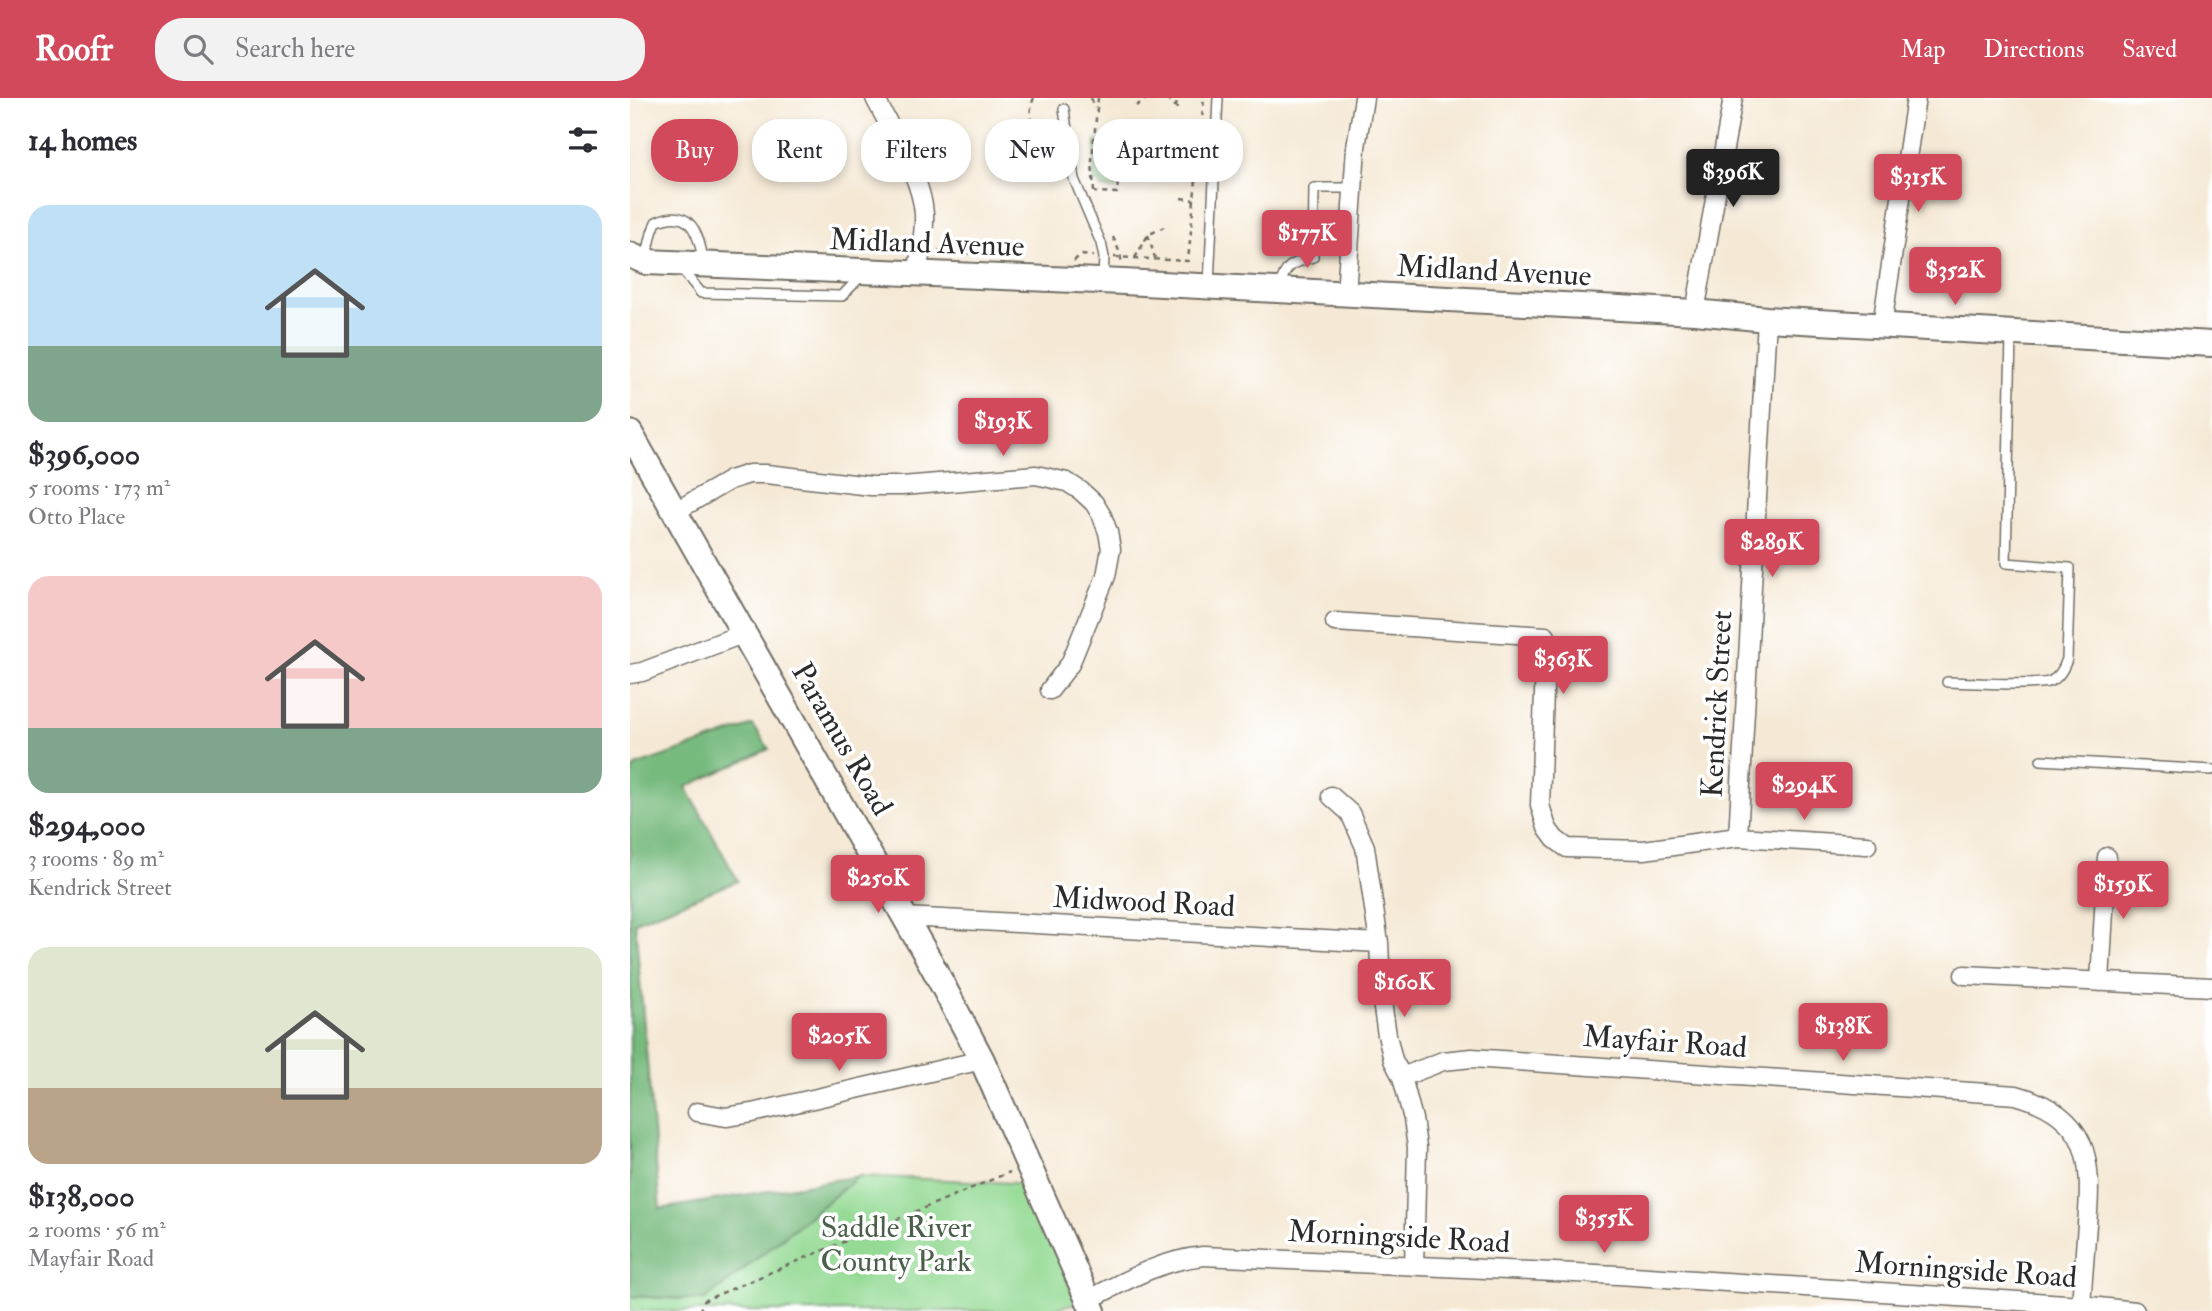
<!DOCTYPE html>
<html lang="en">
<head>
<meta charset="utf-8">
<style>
  body { margin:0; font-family:"IM FELL Double Pica",serif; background:#f2f2f3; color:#2b2b33; height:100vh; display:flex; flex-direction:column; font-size:26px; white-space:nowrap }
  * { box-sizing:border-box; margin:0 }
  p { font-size:23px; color:#7c7c81 }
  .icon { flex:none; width:38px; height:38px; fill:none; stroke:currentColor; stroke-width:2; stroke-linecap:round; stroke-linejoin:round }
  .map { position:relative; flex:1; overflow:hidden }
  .side { display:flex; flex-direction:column; background:#fff; width:630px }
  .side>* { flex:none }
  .banner { position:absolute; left:21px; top:21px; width:665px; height:63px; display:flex; gap:14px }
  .price { position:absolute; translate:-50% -60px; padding:0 16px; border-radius:7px; background:#d1495b; color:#fff; font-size:23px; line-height:46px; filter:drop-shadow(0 2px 4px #0008) }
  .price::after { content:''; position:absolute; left:50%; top:42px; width:21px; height:16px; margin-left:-10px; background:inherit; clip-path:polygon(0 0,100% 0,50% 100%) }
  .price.current { background:#222; color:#fff }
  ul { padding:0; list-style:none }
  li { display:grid; align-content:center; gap:14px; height:371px; padding:0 28px }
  li span { display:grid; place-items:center; height:217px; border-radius:21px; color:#555 }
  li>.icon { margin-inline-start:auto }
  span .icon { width:126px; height:126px; fill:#fffc; stroke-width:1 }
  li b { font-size:30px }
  h2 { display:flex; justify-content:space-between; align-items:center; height:84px; padding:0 28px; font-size:30px }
  .chip { padding:0 24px; border-radius:28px; background:#fff; box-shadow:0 4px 10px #0003; font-size:24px; line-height:63px }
  .chip.current { background:#d1495b; color:#fff }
  header { display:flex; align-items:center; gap:42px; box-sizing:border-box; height:98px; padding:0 35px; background:#d1495b; color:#fff }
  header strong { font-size:33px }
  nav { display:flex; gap:38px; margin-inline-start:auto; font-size:24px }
  .search { width:490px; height:63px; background:#f2f2f3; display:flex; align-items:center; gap:18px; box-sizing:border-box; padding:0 24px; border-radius:28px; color:#7c7c81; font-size:26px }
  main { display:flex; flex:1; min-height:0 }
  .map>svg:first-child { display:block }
</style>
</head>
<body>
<header>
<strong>Roofr</strong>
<div class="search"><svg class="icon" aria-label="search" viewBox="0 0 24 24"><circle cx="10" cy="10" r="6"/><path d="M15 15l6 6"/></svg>Search here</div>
<nav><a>Map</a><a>Directions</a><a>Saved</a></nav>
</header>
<main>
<section class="side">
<h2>14 homes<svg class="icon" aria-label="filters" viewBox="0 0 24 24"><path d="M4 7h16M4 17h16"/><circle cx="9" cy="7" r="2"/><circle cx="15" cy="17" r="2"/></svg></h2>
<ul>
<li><span style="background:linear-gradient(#bfe0f5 65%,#7fa58c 0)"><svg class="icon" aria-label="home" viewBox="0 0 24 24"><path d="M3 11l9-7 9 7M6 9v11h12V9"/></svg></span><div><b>$396,000</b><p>5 rooms · 173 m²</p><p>Otto Place</p></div></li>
<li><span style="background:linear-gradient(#f6c9c9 70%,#7fa58c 0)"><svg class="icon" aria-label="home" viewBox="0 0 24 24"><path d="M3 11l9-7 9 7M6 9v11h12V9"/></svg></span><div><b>$294,000</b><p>3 rooms · 89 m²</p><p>Kendrick Street</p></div></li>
<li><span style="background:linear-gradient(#dfe7d0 65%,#b9a48a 0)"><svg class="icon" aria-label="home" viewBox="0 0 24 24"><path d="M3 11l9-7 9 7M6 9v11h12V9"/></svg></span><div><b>$138,000</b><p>2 rooms · 56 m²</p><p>Mayfair Road</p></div></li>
</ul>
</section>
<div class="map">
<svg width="1582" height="1213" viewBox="0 0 1582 1213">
  <rect width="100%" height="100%" fill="#fff"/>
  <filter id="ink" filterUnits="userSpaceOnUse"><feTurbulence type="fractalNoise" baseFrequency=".0143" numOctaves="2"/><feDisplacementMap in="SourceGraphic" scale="14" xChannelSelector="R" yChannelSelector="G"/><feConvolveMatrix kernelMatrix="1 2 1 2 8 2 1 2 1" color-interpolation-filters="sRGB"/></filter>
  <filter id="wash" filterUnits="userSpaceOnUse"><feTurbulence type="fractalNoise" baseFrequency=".00686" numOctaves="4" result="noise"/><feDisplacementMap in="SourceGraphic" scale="28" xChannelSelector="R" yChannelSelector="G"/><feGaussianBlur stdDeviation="1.57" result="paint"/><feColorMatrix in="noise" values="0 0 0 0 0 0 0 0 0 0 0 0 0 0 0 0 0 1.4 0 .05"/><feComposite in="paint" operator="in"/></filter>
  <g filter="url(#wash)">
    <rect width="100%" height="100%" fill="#f5e9d5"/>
    <!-- green -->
    <path fill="#94da94" stroke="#608260" stroke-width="2" d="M466,43L486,45V48L488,49L486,91L471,90L469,84L464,83Z
      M229,1078L407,1086L458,1202L415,1213H0V1198L75,1202Z"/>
    <!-- forest -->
    <path fill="#77ba7e" stroke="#517254" stroke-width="2" d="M123,627L139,651L56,689L108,783L5,824L30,1111L229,1078L75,1202L0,1198V678L5,668Z"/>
  </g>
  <g filter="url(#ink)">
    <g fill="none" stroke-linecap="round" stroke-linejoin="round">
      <!-- lane casing -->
      <g stroke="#726e66" stroke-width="12">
        <path id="lane" d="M434,11L444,81L471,145L474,159L473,181
          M16,161L22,135L26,124C62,108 68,136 74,165
          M51,170L71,195L212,198L233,176
          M579,186L588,0
          M649,190C656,166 661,166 683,159L684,90H723
          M1317,584C1335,584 1409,589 1421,583C1430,579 1434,570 1437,561L1440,470L1376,465L1381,238
          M1411,662L1582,672"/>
      </g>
      <!-- street casing -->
      <g stroke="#726e66" stroke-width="21">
        <path id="street" d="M245,0C261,33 292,79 294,116C295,136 290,156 287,176
          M716,197L726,49L734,0
          M1065,214L1103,0
          M1252,227L1286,0
          M46,413L100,382L119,376H136L241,388H272L406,377L437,384L451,393L464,405L472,418L478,434L481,451L476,478L440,566L420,592
          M705,524L916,538L910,707L917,730L925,741L937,750L1014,752L1108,739L1237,747
          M0,576L12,574L115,535
          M701,698L720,715L735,749L749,845L752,904L757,937L763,962L772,979L783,1021L787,1049L784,1168
          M1108,739L1137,221
          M276,819L749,845
          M1334,877L1582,889
          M1470,884L1477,759
          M772,979L813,963L842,960L1386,997C1459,1017 1463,1061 1457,1126C1455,1153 1453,1180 1451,1207
          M67,1014L96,1019L122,1015L352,962
          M458,1202C497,1182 529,1163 573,1158L988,1177L1451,1207L1505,1213"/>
      </g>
      <!-- secondary casing -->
      <g stroke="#726e66" stroke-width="28">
        <path id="secondary" d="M0,157L16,164L494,184L1065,214L1137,221L1582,246
          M0,335L302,867L352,962L463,1213"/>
      </g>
      <!-- path -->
      <path stroke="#726e66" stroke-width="2.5" stroke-dasharray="5 5" stroke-linecap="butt" d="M404,0C396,17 404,30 411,46
        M461,0L465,10
        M537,0L548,11
        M506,8L518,0
        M546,10L547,0
        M464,40L491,42L487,95L464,94
        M552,78L567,79
        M464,94L462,62L468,0
        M551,100L565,102
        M518,137L525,160
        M483,139L490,155L492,166
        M308,153L371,158
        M484,159L558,163L574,0
        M505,160L518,137L534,129
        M444,163L450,157L463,158
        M69,1213L75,1202L380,1074"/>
      <!-- lane -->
      <use href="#lane" stroke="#fff" stroke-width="9"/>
      <!-- street -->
      <use href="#street" stroke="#fff" stroke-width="18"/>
      <!-- secondary -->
      <use href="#secondary" stroke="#fff" stroke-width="24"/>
    </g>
  </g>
  <g text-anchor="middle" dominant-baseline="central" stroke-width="7" stroke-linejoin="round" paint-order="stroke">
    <!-- street labels -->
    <g font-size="30" fill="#2b2b2b" stroke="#fff">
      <text transform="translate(297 145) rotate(2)">Midland Avenue</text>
      <text transform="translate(864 173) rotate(3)">Midland Avenue</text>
      <text transform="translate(1087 606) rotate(-87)">Kendrick Street</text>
      <text transform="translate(212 641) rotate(60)">Paramus Road</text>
      <text transform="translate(514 804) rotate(3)">Midwood Road</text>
      <text transform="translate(1035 944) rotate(4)">Mayfair Road</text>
      <text transform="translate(769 1139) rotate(3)">Morningside Road</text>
      <text transform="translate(1336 1172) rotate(4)">Morningside Road</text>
    </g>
    <!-- park labels -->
    <g font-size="30" fill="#4a604a" stroke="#fff">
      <text x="266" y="1129">Saddle River<tspan x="266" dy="34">County Park</tspan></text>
    </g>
  </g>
</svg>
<b class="price current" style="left:1103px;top:111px">$396K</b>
<b class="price" style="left:1288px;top:116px">$315K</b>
<b class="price" style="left:677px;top:172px">$177K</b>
<b class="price" style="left:1325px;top:209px">$352K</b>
<b class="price" style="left:373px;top:360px">$193K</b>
<b class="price" style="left:1142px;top:481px">$289K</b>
<b class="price" style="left:933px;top:598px">$363K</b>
<b class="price" style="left:1174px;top:724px">$294K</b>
<b class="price" style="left:248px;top:817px">$250K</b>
<b class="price" style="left:1493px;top:823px">$159K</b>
<b class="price" style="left:774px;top:921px">$160K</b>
<b class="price" style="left:1213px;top:965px">$138K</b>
<b class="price" style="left:209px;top:975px">$205K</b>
<b class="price" style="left:974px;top:1157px">$355K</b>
<div class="banner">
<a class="chip current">Buy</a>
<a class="chip">Rent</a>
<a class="chip">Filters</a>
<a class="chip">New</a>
<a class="chip">Apartment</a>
</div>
</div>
</main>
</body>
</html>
